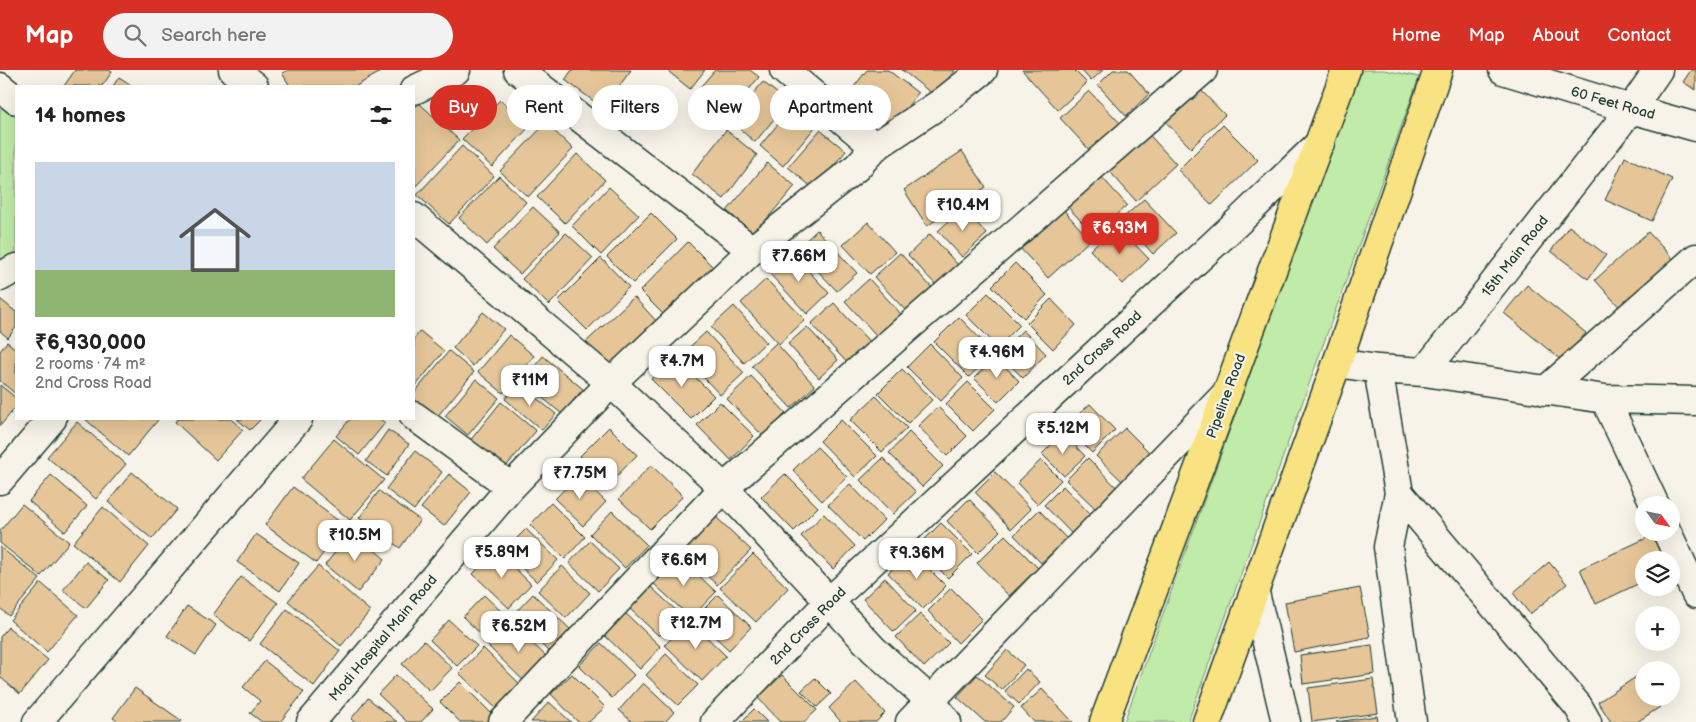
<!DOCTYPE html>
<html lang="en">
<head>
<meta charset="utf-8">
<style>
  body { margin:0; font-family:"Balsamiq Sans",sans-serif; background:#f2f2f2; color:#222; height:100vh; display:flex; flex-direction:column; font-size:19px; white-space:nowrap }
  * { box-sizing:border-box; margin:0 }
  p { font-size:16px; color:#767676 }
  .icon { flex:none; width:28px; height:28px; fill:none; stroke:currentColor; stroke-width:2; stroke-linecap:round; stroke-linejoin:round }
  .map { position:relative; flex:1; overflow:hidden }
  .sheet { position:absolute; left:15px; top:15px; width:400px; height:335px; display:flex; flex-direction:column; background:#fff; border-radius:0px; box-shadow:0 5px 20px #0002 }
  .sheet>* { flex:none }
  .hud { position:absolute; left:430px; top:15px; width:475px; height:45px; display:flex; gap:10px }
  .needle { width:32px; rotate:123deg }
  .fabs { position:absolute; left:1635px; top:426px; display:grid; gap:10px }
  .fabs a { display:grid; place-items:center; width:45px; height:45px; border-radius:50%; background:#fff; box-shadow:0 5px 20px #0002; font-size:25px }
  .price { position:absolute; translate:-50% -42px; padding:0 11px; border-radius:10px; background:#fff; color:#222; font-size:16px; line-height:32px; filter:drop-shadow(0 1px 2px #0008) }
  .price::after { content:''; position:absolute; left:50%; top:30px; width:15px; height:11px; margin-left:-8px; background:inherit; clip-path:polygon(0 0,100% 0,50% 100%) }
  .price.on { background:#d93025; color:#fff }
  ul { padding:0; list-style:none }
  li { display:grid; align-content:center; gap:10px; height:265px; padding:0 20px }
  li span { display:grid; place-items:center; height:155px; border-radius:0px; color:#555 }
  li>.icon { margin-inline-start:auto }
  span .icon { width:90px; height:90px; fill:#fffc; stroke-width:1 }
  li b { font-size:21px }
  h2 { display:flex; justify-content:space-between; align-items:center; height:60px; padding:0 20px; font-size:21px }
  .pill { padding:0 18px; border-radius:22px; background:#fff; box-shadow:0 5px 20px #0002; font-size:18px; line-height:45px }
  .pill.on { background:#d93025; color:#fff }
  header { display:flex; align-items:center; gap:30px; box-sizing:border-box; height:70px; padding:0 25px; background:#d93025; color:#fff }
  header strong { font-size:24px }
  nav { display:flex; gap:28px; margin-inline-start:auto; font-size:18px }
  .search { width:350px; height:45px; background:#f2f2f2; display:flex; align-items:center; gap:12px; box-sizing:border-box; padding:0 18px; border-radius:28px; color:#767676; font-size:19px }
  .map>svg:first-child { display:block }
</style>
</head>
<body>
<header>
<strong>Map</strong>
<div class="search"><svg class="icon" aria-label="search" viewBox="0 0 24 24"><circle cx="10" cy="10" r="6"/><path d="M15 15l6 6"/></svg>Search here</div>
<nav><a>Home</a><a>Map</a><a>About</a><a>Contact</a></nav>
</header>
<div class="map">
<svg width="1696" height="652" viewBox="0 0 1696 652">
  <rect width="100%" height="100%" fill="#f7f3e8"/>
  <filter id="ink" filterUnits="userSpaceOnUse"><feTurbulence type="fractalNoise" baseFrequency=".02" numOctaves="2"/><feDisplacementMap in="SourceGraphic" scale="10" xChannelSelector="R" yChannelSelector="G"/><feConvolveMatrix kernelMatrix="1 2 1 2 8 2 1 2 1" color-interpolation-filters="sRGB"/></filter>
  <g filter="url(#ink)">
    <!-- green -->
    <path fill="#c1eba8" stroke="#70946e" d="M1360,0H1384L1419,7L1188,652H1124Z
      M0,32L16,45V185L0,194Z"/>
    <!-- building -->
    <path fill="#e6c699" stroke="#1f3d34" d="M75,0H109L112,2L102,16H64Z
      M289,0H384L356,16H290L282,3Z
      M572,0H631L603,38L565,10Z
      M670,0H705L690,19L669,2Z
      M715,0H750L759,7L726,48L695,23Z
      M867,0H888L918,23L889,61L846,27Z
      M902,0H955L935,26Z
      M1022,0H1074L1087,13L1058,40Z
      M1081,0H1103L1091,11Z
      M1113,0H1128L1149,24L1126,46L1098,15Z
      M1691,0H1696V20L1683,12Z
      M119,7L133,16H113Z
      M763,12L788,32L755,72L730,51Z
      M1193,12L1225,45L1191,78L1159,45Z
      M1089,21L1123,56L1093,84L1060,48Z
      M500,30L529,57L492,97L462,69Z
      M419,33L459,70L415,117L414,39Z
      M792,37L816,56L783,96L760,76Z
      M546,53L573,79L528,127L500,101Z
      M1223,55L1258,90L1212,135L1178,100Z
      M1143,58L1176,94L1136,131L1104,95Z
      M726,60L757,85L724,129L692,104Z
      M820,60L846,81L814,119L788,97Z
      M462,76L494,106L449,154L417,125Z
      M962,81L986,117L927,156L904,120Z
      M577,84L605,110L565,153L537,127Z
      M1625,87L1672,109L1652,151L1605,130Z
      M767,93L795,116L754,164L727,141Z
      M1099,104L1127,135L1094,165L1066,135Z
      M499,106L526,132L487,175L459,148Z
      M609,117L639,145L601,185L572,156Z
      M1144,129L1176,163L1153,184L1122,149Z
      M533,137L560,162L520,204L493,179Z
      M1061,137L1090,170L1048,208L1018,176Z
      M963,138L987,164L962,187L938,161Z
      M651,143L677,169L633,213L607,187Z
      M868,152L895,182L870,204L843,175Z
      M1116,155L1149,189L1123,214L1090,180Z
      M1569,156L1606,185L1588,209L1551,181Z
      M817,160L857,203L837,221L797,179Z
      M1648,162L1676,192L1623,241L1595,210Z
      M566,163L593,188L549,235L522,209Z
      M930,164L958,195L936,215L908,185Z
      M688,172L715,199L667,248L640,221Z
      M791,182L829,223L807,244L769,203Z
      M900,183L934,220L908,243L874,207Z
      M601,188L629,217L587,260L558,231Z
      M1015,193L1047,225L1024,248L992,216Z
      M766,209L805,250L779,274L741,233Z
      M869,209L901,244L877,266L845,231Z
      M1527,215L1586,263L1562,291L1504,243Z
      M988,223L1020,255L998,277L966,245Z
      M634,227L660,255L612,300L586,272Z
      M0,229L16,242V257L8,268L0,261Z
      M1051,229L1076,255L1053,279L1027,253Z
      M834,233L875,278L853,299L811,254Z
      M734,236L766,272L744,293L711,257Z
      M483,242L504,259L473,296L453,278Z
      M959,247L994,283L969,307L934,272Z
      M807,257L838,290L819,308L788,274Z
      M1023,260L1046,284L1023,308L999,284Z
      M420,261L444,281L414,318V269Z
      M706,262L744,303L720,325L682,284Z
      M509,265L534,286L503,323L478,302Z
      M7,272L16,279V324L0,311V281Z
      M776,273L815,316L791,338L752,296Z
      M930,274L963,308L941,331L907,297Z
      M449,281L474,302L436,348L414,330V323Z
      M543,286L583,319L562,344L522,311Z
      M674,286L714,326L691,349L651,309Z
      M996,287L1019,311L998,332L974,308Z
      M902,299L932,330L908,353L878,323Z
      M751,306L786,343L763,366L727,329Z
      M476,309L499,328L468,365L445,346Z
      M968,312L995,339L973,361L946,334Z
      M518,313L556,344L542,360L505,329Z
      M0,315L16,328V337L0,356Z
      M876,326L907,358L882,382L850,350Z
      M501,332L536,361L503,400L469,372Z
      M720,332L754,366L731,390L697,355Z
      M1090,334L1115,360L1092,383L1066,356Z
      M938,337L967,366L947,386L918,356Z
      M85,349H156L158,350L128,386Z
      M177,349H231L243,360L216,390L175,352Z
      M237,349H261L250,360Z
      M350,349H380L385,353L359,385L336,366Z
      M841,350L877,386L855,407L820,371Z
      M77,352L126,394L96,429L47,387Z
      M609,357L637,385L609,414L580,386Z
      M1125,358L1150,383L1122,411L1096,386Z
      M388,360L409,374L387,406L366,391Z
      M909,362L943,396L922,417L889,383Z
      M1063,363L1085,386L1064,406L1042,384Z
      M334,369L384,410L350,450L301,409Z
      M817,377L847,407L822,431L793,400Z
      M415,381L442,402L414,440L386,419Z
      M883,388L916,422L893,444L860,410Z
      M1088,388L1118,419L1097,440L1066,410Z
      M1041,390L1061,410L1037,434L1017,413Z
      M651,395L683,426L650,459L619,429Z
      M132,402L177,439L152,469L108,432Z
      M995,402L1031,439L1011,459L975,422Z
      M449,404L471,422L444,456L421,438Z
      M785,404L818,437L794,461L761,427Z
      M51,405L87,436L65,462L29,431Z
      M578,405L606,432L583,456L555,429Z
      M850,414L884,450L863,471L828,435Z
      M1063,416L1092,446L1073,465L1044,435Z
      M293,417L344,455L316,493L265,455Z
      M379,421L420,450L400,478L359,448Z
      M969,429L1000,461L978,483L947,451Z
      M551,433L585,467L565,489L530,455Z
      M22,434L69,472L41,506L0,473V461Z
      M103,437L149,476L120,512L73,473Z
      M1039,440L1067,469L1041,493L1014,465Z
      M612,441L647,475L625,498L590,464Z
      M824,444L855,476L833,499L801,466Z
      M716,447L751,480L717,515L682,482Z
      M941,453L972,484L948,508L917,477Z
      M526,459L558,490L537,512L504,481Z
      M352,461L385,489L358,522L325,495Z
      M256,464L299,493L280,521L237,492Z
      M1005,465L1038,498L1009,526L977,493Z
      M1653,465L1665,490H1644V511L1596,534L1580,499Z
      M590,471L619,499L598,521L569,493Z
      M0,477L40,509L9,546L0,538Z
      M496,480L531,514L509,538L473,504Z
      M911,481L946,516L923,539L888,503Z
      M753,484L788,518L756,552L720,518Z
      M677,485L716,522L691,548L652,512Z
      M86,492L109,510L86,538L63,520Z
      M1549,492L1567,514L1530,544L1513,523Z
      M318,496L370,541L341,576L288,531Z
      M562,496L590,523L566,548L538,521Z
      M241,507L278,533L249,571L213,545Z
      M885,508L916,541L894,562L863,529Z
      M41,513L78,545L47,582L10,550Z
      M651,517L680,544L659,566L630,539Z
      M951,518L982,549L958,573L928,541Z
      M1360,518L1370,567L1294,582L1285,532Z
      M533,524L571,560L549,582L512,546Z
      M484,525L507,547L486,569L463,547Z
      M718,525L751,557L729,580L695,548Z
      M187,536L216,555L196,585L167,566Z
      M287,539L340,581L314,616L260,574Z
      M622,540L661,577L640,599L601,562Z
      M920,544L949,573L924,597L896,567Z
      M449,550L477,576L457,596L430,570Z
      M689,550L726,586L702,611L665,575Z
      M510,552L550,590L527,614L488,576Z
      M8,557L48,590L20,624L0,607V567Z
      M424,571L452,598L430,621L402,594Z
      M601,573L634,605L612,628L579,596Z
      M1372,575L1375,604L1303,614L1300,585Z
      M483,578L524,618L501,643L459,603Z
      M1007,580L1024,595L1002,620L985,605Z
      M666,584L698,615L678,635L646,605Z
      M265,591L304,622L280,652H262L250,643L260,631L243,617Z
      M1026,599L1040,612L1019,634L1005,621Z
      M572,604L605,637L589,652H578L551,624Z
      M396,605L433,639L421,652H407L378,624Z
      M782,605L817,640L804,652H781L758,628Z
      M977,605L1014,637L1001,652H985L957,627Z
      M1639,605L1644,613V628H1653L1660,637L1637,652H1611L1598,632Z
      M815,608L831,624L817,637L801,621Z
      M1373,609L1378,643L1312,652L1308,618Z
      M460,612L496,648L491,652H460L440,632Z
      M856,612L885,643L876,652H841L829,638Z
      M643,613L674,642L665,652H632L619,640Z
      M135,618L182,651L181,652H119L113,648Z
      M1042,619L1073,652H1034L1021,638Z
      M368,628L397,652H354L351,649Z
      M549,632L571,652H531Z
      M754,639L767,652H741Z
      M1377,646L1378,652H1336Z"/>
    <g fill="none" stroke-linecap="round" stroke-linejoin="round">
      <!-- minor casing -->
      <g stroke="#1f3d34" stroke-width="31">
        <path id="minor" d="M233,0L254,16
          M518,0L752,180
          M784,0L875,77
          M1503,0L1631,39L1696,57
          M0,17L16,30
          M414,20L456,0
          M414,147L611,313L724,418L874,580L931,631L947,652
          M0,207L16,198
          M1337,293L1378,299L1424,302L1631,39L1658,0
          M1378,299L1399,423L1388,477L1412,652
          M1424,302L1605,329L1696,331
          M1545,321L1696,188
          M1605,329L1655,435
          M414,346L511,417
          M0,410L52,349
          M1399,423L1578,636L1587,652
          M1667,462L1696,524
          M1255,523L1286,652
          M37,652L298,349
          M311,652L511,417L611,313L752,180L857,97L875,77L944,31L983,0
          M503,652L724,418L1203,0
          M715,652L829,532L1241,149L1320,73
          M910,652L1227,323"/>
      </g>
      <!-- major casing -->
      <g stroke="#1f3d34" stroke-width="31">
        <path id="major" d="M1104,652L1227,323L1346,0
          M1207,652L1337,293L1438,0"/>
      </g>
      <!-- minor -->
      <use href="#minor" stroke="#f7f3e8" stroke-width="28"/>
      <!-- major -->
      <use href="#major" stroke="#f8e281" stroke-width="28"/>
    </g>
  </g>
  <g text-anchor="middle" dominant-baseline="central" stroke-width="4.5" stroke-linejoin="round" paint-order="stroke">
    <!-- street labels -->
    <g font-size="14" fill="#1f3d34" stroke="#f7f3e8">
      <text transform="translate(1613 33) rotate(16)">60 Feet Road</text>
      <text transform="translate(1515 186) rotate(-52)">15th Main Road</text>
      <text transform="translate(1102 278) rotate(-43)">2nd Cross Road</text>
      <text transform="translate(1226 326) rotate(-70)">Pipeline Road</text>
      <text transform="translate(808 556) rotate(-46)">2nd Cross Road</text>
      <text transform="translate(383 568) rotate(-50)">Modi Hospital Main Road</text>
    </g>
  </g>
</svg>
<div class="fabs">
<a><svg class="needle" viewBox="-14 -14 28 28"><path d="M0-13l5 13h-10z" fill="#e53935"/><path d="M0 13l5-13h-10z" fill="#767676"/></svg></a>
<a><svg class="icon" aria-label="layers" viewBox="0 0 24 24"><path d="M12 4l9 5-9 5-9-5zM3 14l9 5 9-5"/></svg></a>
<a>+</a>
<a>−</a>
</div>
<b class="price" style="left:963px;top:162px">₹10.4M</b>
<b class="price on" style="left:1120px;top:185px">₹6.93M</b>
<b class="price" style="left:799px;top:213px">₹7.66M</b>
<b class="price" style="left:997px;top:309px">₹4.96M</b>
<b class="price" style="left:682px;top:318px">₹4.7M</b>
<b class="price" style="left:530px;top:337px">₹11M</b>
<b class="price" style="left:1063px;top:385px">₹5.12M</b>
<b class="price" style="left:580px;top:430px">₹7.75M</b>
<b class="price" style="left:355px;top:492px">₹10.5M</b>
<b class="price" style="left:502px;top:509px">₹5.89M</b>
<b class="price" style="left:917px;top:510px">₹9.36M</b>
<b class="price" style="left:684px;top:517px">₹6.6M</b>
<b class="price" style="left:696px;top:580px">₹12.7M</b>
<b class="price" style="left:519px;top:583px">₹6.52M</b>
<div class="hud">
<a class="pill on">Buy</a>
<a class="pill">Rent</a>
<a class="pill">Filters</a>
<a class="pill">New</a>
<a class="pill">Apartment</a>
</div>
<section class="sheet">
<h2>14 homes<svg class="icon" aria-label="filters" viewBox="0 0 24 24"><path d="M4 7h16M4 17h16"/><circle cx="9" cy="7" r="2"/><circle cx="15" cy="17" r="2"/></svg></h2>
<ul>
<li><span style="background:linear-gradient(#c9d6e8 70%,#8fb573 0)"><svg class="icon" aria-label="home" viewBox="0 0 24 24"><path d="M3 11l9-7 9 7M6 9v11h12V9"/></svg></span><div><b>₹6,930,000</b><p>2 rooms · 74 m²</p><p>2nd Cross Road</p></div></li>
</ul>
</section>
</div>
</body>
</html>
